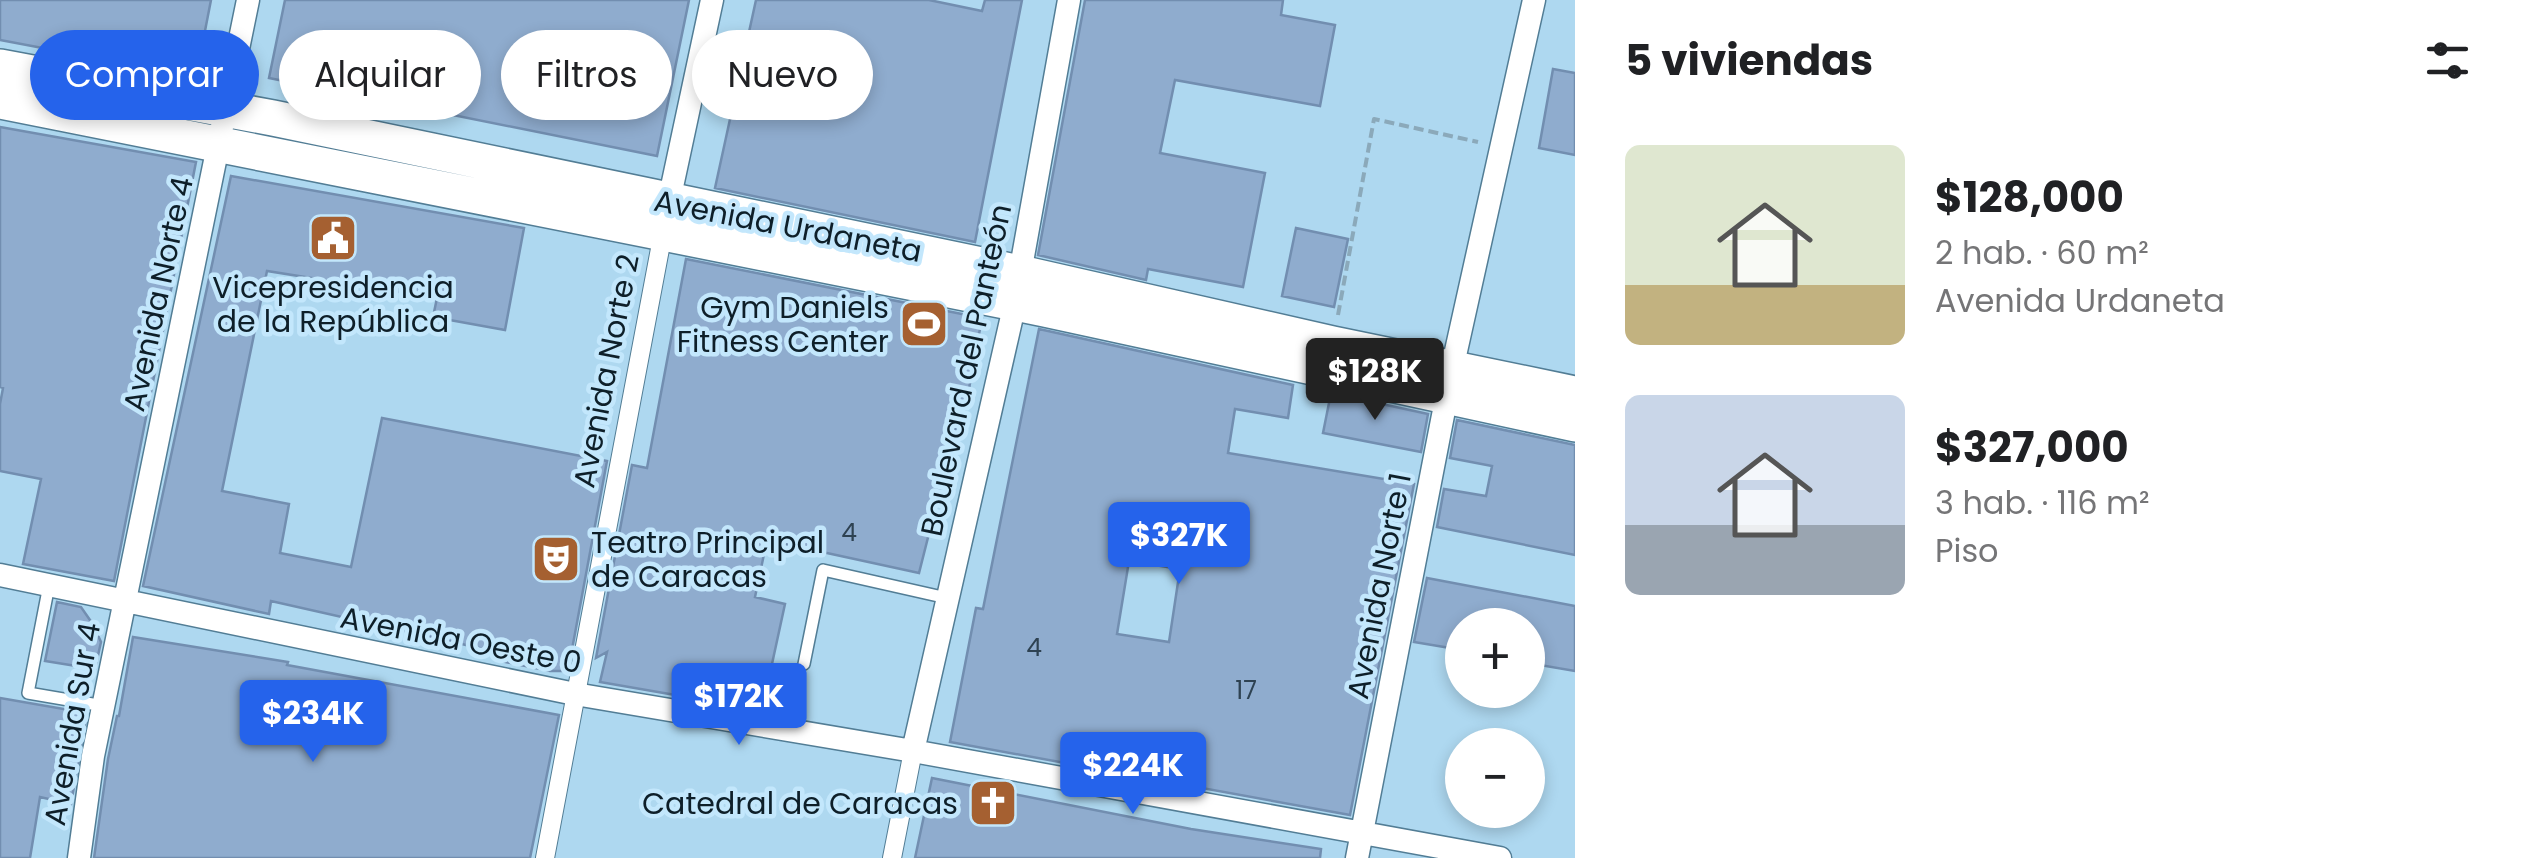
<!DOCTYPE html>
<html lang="es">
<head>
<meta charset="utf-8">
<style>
  body { margin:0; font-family:Poppins,sans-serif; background:#f6f6f6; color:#202124; height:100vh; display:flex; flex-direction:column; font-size:38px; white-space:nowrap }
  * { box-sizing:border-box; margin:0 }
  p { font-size:32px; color:#757577 }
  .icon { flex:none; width:55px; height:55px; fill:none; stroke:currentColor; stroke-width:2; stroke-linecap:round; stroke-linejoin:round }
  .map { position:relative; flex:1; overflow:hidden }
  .drawer { display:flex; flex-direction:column; background:#fff; width:950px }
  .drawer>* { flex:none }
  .banner { position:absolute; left:30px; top:30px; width:950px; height:90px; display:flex; gap:20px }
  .controls { position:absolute; left:1445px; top:608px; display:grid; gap:20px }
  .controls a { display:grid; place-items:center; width:100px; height:100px; border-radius:50%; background:#fff; box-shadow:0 5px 15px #0003; font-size:50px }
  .price { position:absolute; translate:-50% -85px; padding:0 22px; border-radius:10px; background:#2563eb; color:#fff; font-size:32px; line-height:65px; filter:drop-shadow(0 2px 5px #0008) }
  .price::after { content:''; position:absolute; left:50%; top:60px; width:30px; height:22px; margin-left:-15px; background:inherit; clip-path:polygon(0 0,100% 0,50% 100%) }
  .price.active { background:#222; color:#fff }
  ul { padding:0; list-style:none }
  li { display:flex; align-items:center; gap:30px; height:250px; padding:0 50px }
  li span { display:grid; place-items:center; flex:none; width:280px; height:200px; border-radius:15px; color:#555 }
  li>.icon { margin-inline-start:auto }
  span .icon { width:120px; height:120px; fill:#fffc; stroke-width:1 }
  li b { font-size:42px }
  h2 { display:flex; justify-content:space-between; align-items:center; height:120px; padding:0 50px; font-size:42px }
  .tag { padding:0 35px; border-radius:45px; background:#fff; box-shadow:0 5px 15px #0003; font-size:35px; line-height:90px }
  .tag.active { background:#2563eb; color:#fff }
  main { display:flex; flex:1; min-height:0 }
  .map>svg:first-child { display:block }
</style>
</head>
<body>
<main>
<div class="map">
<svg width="1575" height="858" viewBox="0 0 1575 858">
  <rect width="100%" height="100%" fill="#c3e7fc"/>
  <!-- built -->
  <path fill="#aed8f0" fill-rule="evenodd" d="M0,0H1575V858H0ZM1462,625H1528V690H1462ZM1462,745H1528V810H1462Z"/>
  <!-- building -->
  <path fill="#8facce" stroke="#728eb0" stroke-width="2.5" fill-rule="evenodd" d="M0,0H211L196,77L0,40Z
    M285,0H689L657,156L269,78Z
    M756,0H929L982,11L985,0H1022L975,242L715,188Z
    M1085,0H1283L1281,15L1335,25L1320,106L1175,80L1160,153L1265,173L1243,287L1148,269L1146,280L1038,255Z
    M1553,69L1575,73V155L1539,148Z
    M0,127L196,162L114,581L23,564L41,479L0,471V404L3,388L0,387Z
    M231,176L524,228L505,330L433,317L437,298L267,271L222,491L289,504L280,553L351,567L382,418L607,461L568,671H550L496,660L497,652L271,601L269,614L143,586Z
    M1296,228L1348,239L1334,307L1282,296Z
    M686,259L982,318L964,416L959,415L919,573L767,540L755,597L785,604L762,710L600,682L607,652L596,658L632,465L647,468Z
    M1039,329L1293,385L1288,418L1235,409L1228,453L1414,484L1350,815L950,742L976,608L983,609ZM1129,561L1180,569L1169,642L1117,634Z
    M1331,393L1428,414L1421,452L1323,433Z
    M1457,420L1575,445V555L1437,527L1444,489L1486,496L1492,466L1450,458Z
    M1427,578L1575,606V671L1528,663V625H1462V650L1414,642Z
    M57,602L81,607L92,623L101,642L95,669L45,661Z
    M133,637L288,662L287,665L559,715L530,858H94L108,759L117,716H119Z
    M0,698L87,713L71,804L40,797L30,858H0Z
    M932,778L1191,829L1321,849L1320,858H915Z"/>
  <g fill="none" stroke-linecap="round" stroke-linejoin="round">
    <!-- service casing -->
    <g stroke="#527d95" stroke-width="14">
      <path id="service" d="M49,585L28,693L104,706
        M804,664L823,570L947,598"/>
    </g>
    <!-- pedestrian casing -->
    <g stroke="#527d95" stroke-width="20">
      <path id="pedestrian" d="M545,858L663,233
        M892,858L913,751"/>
    </g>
    <!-- minor casing -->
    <g stroke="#527d95" stroke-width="25">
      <path id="minor" d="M667,210L712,0
        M1020,273L1069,0
        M0,575L575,694L913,751L1500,858
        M913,751L1015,303
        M79,858L93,756L248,0
        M1357,858L1452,369L1534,0"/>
    </g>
    <!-- primary casing -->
    <g stroke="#527d95" stroke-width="38">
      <path id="primary" d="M0,67L273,118L1020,273L1333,344L1575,394
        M0,101L1045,309L1575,424"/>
    </g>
    <!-- path -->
    <path stroke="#8ba9ba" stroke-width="4" stroke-dasharray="10 5" stroke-linecap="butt" d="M1338,315L1374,119L1478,142"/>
    <!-- service -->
    <use href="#service" stroke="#fff" stroke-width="11"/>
    <!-- pedestrian -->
    <use href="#pedestrian" stroke="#fff" stroke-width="18"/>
    <!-- minor -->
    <use href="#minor" stroke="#fff" stroke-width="22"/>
    <!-- primary -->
    <use href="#primary" stroke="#fff" stroke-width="35"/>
  </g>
  <!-- icons -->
  <defs>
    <g id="civic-square" transform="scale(2.5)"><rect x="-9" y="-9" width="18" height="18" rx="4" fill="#a56031" stroke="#c3e7fc"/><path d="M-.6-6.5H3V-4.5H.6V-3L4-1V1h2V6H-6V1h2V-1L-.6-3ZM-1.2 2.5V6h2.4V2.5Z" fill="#fff"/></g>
    <g id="stadium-square" transform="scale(2.5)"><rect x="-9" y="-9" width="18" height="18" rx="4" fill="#a56031" stroke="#c3e7fc"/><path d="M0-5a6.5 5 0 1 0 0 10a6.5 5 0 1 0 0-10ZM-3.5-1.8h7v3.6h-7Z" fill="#fff"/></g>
    <g id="theatre-square" transform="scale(2.5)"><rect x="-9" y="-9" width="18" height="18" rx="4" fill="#a56031" stroke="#c3e7fc"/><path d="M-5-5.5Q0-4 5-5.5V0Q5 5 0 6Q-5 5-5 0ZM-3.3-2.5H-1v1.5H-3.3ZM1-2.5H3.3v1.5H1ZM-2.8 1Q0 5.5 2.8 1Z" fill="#fff"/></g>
    <g id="church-square" transform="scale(2.5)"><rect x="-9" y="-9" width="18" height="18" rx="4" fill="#a56031" stroke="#c3e7fc"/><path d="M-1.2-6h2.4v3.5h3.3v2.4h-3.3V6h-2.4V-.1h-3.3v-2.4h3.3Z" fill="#fff"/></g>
  </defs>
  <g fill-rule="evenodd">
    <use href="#civic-square" x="333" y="238"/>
    <use href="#stadium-square" x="924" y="324"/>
    <use href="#theatre-square" x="556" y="559"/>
    <use href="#church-square" x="993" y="803"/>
  </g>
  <g text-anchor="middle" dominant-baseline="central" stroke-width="9" stroke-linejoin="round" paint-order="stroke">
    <!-- number labels -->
    <g font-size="25" fill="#2e4252">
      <text x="849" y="532">4</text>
      <text x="1034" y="647">4</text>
      <text x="1246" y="690">17</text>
    </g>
    <!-- street labels -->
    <g font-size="30" fill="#0e1f29" stroke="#c3e7fc">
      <text transform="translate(788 226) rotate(11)">Avenida Urdaneta</text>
      <text transform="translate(158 294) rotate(-78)">Avenida Norte 4</text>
      <text transform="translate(966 370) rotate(-78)">Boulevard del Panteón</text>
      <text transform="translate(606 371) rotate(-79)">Avenida Norte 2</text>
      <text transform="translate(1379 586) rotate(-79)">Avenida Norte 1</text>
      <text transform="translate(461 640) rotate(11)">Avenida Oeste 0</text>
      <text transform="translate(72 724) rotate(-80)">Avenida Sur 4</text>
    </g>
    <!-- poi labels -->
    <g font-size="30" fill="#0e1f29" stroke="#c3e7fc" text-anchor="end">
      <text x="333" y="287" text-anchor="middle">Vicepresidencia<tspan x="333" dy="34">de la República</tspan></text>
      <text x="889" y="307">Gym Daniels<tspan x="889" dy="34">Fitness Center</tspan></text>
      <text x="591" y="542" text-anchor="start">Teatro Principal<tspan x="591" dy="34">de Caracas</tspan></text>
      <text x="958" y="803">Catedral de Caracas</text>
    </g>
  </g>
</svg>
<div class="controls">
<a>+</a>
<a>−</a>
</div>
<b class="price active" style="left:1375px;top:423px">$128K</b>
<b class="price" style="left:1179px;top:587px">$327K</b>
<b class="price" style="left:739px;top:748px">$172K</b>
<b class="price" style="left:313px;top:765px">$234K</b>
<b class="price" style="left:1133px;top:817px">$224K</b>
<div class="banner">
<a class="tag active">Comprar</a>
<a class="tag">Alquilar</a>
<a class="tag">Filtros</a>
<a class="tag">Nuevo</a>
</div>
</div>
<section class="drawer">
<h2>5 viviendas<svg class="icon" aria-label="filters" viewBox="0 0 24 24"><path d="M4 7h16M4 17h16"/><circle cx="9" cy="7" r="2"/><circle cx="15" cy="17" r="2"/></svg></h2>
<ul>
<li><span style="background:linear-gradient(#dfe7d0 70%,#c2b280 0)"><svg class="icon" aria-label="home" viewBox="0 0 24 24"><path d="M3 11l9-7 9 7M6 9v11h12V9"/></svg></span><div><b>$128,000</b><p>2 hab. · 60 m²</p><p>Avenida Urdaneta</p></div></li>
<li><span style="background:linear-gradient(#c9d6e8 65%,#9aa5b1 0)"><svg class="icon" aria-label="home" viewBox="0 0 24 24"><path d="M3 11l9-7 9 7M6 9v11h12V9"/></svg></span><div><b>$327,000</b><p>3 hab. · 116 m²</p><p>Piso</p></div></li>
</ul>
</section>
</main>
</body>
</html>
